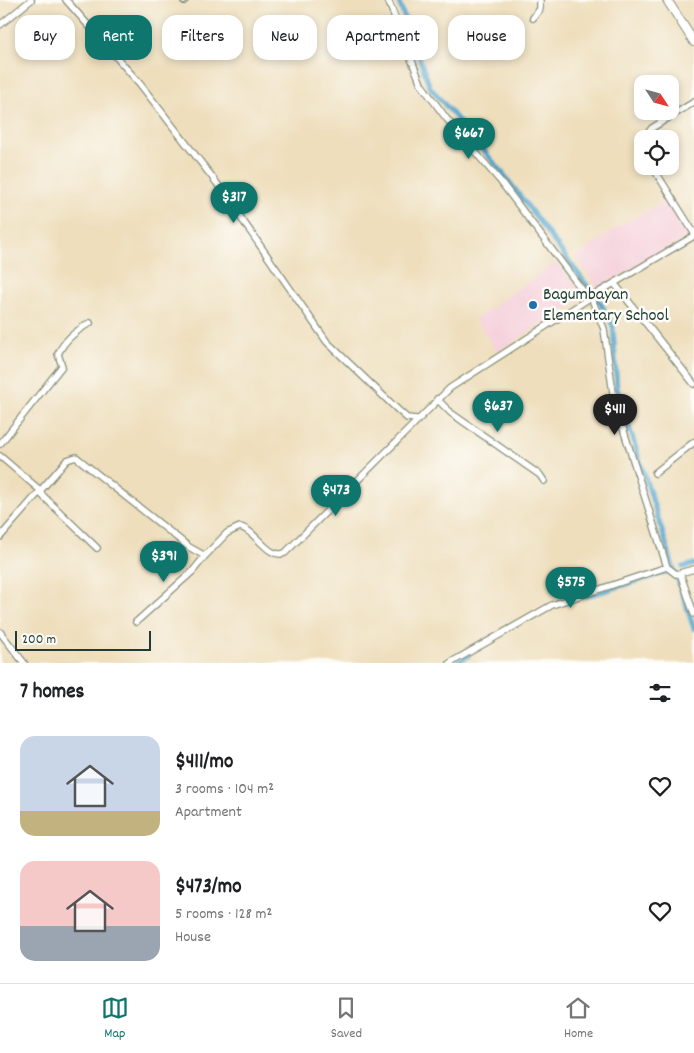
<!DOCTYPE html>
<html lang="en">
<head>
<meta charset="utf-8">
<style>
  body { margin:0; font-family:Dekko,sans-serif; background:#f2f2f2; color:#202124; height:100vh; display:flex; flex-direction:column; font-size:19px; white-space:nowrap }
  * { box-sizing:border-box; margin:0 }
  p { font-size:16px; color:#757577 }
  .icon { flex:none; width:28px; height:28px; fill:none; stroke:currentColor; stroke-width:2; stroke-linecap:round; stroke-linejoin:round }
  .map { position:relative; height:663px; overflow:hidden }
  .side { display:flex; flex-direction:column; background:#fff; flex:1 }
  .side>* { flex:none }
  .guide { position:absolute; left:15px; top:15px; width:665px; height:45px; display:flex; gap:10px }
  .needle { width:32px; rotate:126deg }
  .fabs { position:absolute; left:634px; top:75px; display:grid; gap:10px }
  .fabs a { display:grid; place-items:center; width:45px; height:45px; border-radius:10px; background:#fff; box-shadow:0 2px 8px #0003; font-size:25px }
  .scale { position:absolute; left:15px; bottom:12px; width:136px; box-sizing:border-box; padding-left:5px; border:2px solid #1f3d34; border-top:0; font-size:14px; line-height:18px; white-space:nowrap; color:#1f3d34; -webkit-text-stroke:4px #fdfcf7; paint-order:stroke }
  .price { position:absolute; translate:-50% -42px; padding:0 11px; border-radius:18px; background:#0f766e; color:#fff; font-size:16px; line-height:32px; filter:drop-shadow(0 1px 2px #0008) }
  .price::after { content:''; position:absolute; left:50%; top:30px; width:15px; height:11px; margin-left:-8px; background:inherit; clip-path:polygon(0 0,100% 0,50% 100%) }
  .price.current { background:#222; color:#fff }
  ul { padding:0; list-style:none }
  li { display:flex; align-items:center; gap:15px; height:125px; padding:0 20px }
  li span { display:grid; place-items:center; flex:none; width:140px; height:100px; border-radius:15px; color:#555 }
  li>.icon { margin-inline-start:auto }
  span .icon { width:60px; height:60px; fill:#fffc; stroke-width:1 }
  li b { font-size:21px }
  h2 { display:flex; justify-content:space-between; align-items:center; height:60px; padding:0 20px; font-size:21px }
  .tag { padding:0 18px; border-radius:15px; background:#fff; box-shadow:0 2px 8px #0003; font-size:18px; line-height:45px }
  .tag.current { background:#0f766e; color:#fff }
  .tab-bar { display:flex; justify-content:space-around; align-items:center; height:70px; border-top:1px solid #e0e0e0; background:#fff; font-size:14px; color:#757577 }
  .tab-bar a { display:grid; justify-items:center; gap:2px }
  .tab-bar .current { color:#0f766e }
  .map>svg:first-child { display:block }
</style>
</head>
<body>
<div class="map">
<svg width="694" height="663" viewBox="0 0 694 663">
  <rect width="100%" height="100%" fill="#fdfcf7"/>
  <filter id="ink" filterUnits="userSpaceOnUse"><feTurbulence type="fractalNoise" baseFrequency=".02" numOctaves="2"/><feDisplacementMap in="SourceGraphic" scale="10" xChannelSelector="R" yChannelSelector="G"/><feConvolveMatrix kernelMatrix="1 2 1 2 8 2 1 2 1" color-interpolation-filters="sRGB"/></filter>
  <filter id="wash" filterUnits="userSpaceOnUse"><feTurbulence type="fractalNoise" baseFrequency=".0096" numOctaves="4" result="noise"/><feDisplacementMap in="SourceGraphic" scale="20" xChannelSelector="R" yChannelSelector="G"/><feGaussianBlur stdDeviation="1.12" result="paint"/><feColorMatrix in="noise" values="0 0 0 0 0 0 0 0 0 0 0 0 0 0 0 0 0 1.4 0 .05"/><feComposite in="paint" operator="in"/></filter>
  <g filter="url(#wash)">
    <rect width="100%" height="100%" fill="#eedebc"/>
    <!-- built -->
    <path fill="#f5cfda" d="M671,198L693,233L598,289L576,257L616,228Z
      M556,262L585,297L497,352L475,319Z"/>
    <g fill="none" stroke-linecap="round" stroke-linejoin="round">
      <!-- canal -->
      <path stroke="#52a6cd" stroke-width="5" d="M398,0L430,87L502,172L601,304L613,326L617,388L675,572
        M683,567L694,564
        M677,578L694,629
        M587,596L668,572
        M456,663L468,656"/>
    </g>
  </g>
  <g filter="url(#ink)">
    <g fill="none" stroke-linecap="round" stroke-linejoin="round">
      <!-- minor casing -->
      <g stroke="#868e78" stroke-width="8">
        <path id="minor" d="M66,0L140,84L216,182L327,342L398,410L407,418L417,419
          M388,0L421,84L446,118L501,182L589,299
          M184,1L185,0
          M533,18L540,9V0
          M0,25L31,0
          M642,151L640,143L652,128L694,102
          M652,166L694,233
          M614,283L694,384
          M591,297L604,329L614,400L667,567
          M437,399L451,413L540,475L544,481
          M0,444L62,366L58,354C64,341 77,330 90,323
          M0,456L41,491
          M655,473L694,442
          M40,493L97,548
          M0,537L67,460L76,457L189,547L205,556L227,533L240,527C256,530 268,560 285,553L450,388L599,292L694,236
          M680,573L694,614
          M136,622L192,572L205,556
          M0,632L24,663
          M450,663L552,605L667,567L676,574L694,569"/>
      </g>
      <!-- secondary casing -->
      <g stroke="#868e78" stroke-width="10">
        <path id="secondary" d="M667,0L694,42"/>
      </g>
      <!-- minor -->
      <use href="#minor" stroke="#fff" stroke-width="5.5"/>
      <!-- secondary -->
      <use href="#secondary" stroke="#fff" stroke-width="8"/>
    </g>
  </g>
  <!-- markers -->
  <circle fill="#1f6fb2" stroke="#fdfcf7" stroke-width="2" cx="533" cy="305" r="5"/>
  <g text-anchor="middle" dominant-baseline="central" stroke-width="5" stroke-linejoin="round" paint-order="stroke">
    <!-- poi labels -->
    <g font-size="18" fill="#1f3d34" stroke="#fdfcf7" text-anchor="start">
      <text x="543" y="295">Bagumbayan<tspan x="543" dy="21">Elementary School</tspan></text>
    </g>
  </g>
</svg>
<div class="fabs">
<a><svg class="needle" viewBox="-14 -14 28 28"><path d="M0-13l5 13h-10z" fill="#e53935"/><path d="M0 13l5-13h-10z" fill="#757577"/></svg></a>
<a><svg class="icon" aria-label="locate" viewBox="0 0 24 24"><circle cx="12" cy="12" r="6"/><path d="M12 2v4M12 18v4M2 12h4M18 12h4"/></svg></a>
</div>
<div class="scale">200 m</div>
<b class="price" style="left:469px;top:160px">$667</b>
<b class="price" style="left:234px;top:224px">$317</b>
<b class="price" style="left:498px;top:433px">$637</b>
<b class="price current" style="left:615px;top:436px">$411</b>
<b class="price" style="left:336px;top:517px">$473</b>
<b class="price" style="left:164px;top:583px">$391</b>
<b class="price" style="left:571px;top:609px">$575</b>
<div class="guide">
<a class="tag">Buy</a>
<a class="tag current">Rent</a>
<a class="tag">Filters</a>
<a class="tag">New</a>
<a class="tag">Apartment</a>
<a class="tag">House</a>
</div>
</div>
<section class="side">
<h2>7 homes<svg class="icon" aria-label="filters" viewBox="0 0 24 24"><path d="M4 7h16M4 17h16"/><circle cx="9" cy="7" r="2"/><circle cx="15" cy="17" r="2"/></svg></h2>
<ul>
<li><span style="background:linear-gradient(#c9d6e8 75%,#c2b280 0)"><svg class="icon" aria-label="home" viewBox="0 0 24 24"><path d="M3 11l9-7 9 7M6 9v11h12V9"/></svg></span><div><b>$411/mo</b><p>3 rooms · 104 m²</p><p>Apartment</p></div><svg class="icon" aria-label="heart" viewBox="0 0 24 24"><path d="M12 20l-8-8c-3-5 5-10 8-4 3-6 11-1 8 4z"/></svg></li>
<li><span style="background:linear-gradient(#f6c9c9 65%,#9aa5b1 0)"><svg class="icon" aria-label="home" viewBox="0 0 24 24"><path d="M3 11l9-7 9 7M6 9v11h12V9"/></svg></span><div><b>$473/mo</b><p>5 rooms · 128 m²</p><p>House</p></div><svg class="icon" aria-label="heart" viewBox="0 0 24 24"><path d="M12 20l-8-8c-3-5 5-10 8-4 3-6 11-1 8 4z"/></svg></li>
</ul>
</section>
<nav class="tab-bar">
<a class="current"><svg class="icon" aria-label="map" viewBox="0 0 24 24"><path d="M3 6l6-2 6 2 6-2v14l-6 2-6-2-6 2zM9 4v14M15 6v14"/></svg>Map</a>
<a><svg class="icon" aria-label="saved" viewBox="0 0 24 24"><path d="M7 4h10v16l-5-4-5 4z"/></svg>Saved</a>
<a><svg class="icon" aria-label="home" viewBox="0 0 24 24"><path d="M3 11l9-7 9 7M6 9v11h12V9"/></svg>Home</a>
</nav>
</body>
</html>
